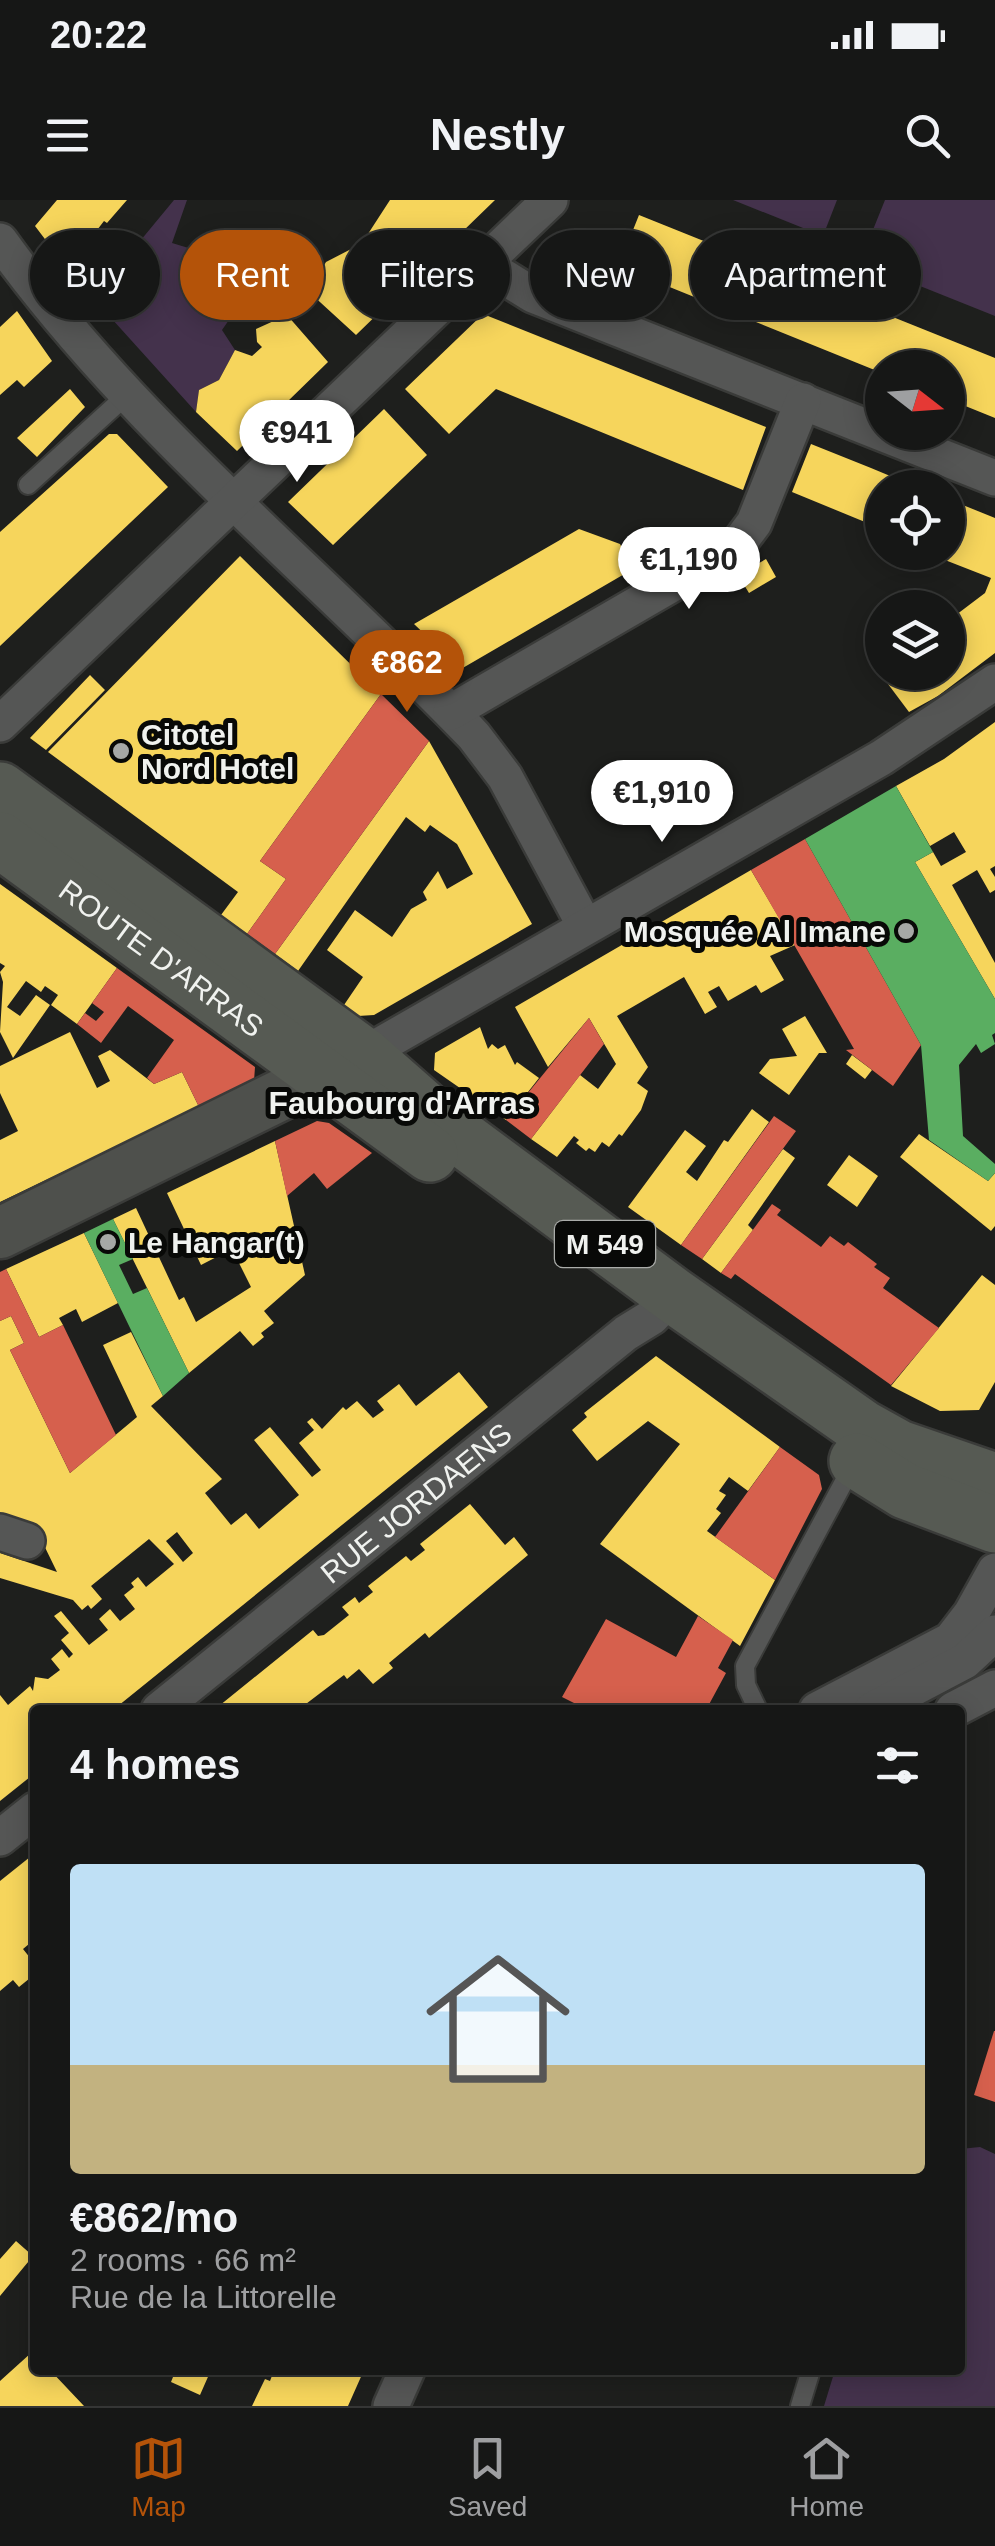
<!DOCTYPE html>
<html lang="en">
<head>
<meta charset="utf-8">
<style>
  body { margin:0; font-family:Arial,sans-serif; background:#232423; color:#f1f3f6; height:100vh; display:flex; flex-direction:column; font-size:38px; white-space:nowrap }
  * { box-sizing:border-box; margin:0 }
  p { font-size:32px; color:#9e9fa1 }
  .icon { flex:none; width:55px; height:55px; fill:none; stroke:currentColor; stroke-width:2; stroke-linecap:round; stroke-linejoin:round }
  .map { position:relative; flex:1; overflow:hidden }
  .side { position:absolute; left:30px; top:1505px; width:935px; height:670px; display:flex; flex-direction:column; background:#161716; border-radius:10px; box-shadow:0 5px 25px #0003,0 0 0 2px #353635 }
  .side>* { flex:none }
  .hud { position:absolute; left:30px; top:30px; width:935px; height:90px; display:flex; gap:20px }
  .needle { width:65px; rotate:107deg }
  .controls { position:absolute; left:865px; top:150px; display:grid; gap:20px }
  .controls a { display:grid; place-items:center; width:100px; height:100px; border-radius:50%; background:#161716; box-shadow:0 5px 25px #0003,0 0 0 2px #353635; font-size:50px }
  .price { position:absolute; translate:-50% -85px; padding:0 22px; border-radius:35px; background:#fff; color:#222; font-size:32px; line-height:65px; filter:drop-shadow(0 2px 5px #0008) }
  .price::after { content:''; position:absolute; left:50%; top:60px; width:30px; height:22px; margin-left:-15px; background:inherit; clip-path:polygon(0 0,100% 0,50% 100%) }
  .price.on { background:#b45309; color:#fff }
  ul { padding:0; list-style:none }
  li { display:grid; align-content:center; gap:20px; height:530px; padding:0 40px }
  li span { display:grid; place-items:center; height:310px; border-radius:10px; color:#555 }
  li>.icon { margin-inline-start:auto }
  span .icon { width:180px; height:180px; fill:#fffc; stroke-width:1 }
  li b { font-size:42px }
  h2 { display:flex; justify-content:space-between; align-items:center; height:120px; padding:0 40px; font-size:42px }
  .chip { padding:0 35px; border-radius:45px; background:#161716; box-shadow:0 5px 25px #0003,0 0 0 2px #353635; font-size:35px; line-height:90px }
  .chip.on { background:#b45309; color:#fff }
  .status { display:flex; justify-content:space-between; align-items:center; height:70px; padding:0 50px; background:#161716; direction:ltr }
  .status svg { height:28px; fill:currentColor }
  header { display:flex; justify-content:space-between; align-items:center; height:130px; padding:0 40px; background:#161716; font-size:45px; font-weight:700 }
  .dock { display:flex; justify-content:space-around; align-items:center; height:140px; border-top:2px solid #353635; background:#161716; font-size:28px; color:#9e9fa1 }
  .dock a { display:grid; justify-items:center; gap:5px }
  .dock .on { color:#b45309 }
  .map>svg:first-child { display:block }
</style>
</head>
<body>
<div class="status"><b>20:22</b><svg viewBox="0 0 49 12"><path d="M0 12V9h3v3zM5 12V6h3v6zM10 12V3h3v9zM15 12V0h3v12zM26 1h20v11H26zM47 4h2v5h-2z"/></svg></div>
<header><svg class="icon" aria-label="menu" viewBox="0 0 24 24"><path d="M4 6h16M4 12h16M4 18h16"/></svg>Nestly<svg class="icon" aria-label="search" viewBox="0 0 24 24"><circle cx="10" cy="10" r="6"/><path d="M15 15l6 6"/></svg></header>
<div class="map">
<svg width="995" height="2206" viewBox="0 0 995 2206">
  <rect width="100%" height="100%" fill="#1e1f1d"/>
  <!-- green -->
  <path fill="#44324c" d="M174,0H187L172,43L278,75L247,94L222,130L235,150L219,180L199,190L196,212L93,98Z
    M733,0H837L823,36Z
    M885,0H995V116L860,62Z
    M980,1947L995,1954V2206H824L835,2170H960V1949Z"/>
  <!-- homes -->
  <path fill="#f6d55c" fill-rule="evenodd" d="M57,0H127L107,23L104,21L94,34L89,30L79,38L75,34L57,55L35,26Z
    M390,0H495L356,135L309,92L326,62L355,47L360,51L370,41L366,37Z
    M639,15L995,158V218L948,199V168H882V173L635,73L647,41L631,35Z
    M17,111L52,161L24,187L17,180L0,195V127Z
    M483,114L766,227L743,290L496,189L449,234L405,189Z
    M287,115L328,162L237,251L196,212L199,190L219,180L235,150L252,156L262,147L257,142L256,129Z
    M70,189L85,207L37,257L17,238Z
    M384,209L427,255L333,345L288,302Z
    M109,234H117L168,287L0,446V332Z
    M811,244L871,268L919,288H882V329L792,292Z
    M948,299L995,318V453L938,496L909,512L879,472H948V421L985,393L991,378L927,353L948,352Z
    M579,329L620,344L633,369L461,469L414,424Z
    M240,356L381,494L260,661L286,679L247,734L221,715L238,692L48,552Z
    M766,359L776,377L749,393L738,375Z
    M90,475L105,490L46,550L30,538Z
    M995,522V666L990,669L995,677V690L990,693L977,670L952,685L995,763V799L915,662L933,652L941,666L966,652L954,632L930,646L896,586L944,559Z
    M429,541L532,724L374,815L358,816L344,805L363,777L327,750L355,710L392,737L411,709L427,700L423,692L438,671L447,689L473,674L457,644L430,625L425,632L406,617L298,771L275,754Z
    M751,670L795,745L770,756L784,780L761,793L756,785L728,801L719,786L708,792L717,807L705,814L684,777L617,816L648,867L637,883L648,891L641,910L622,936L619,934L609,947L602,942L595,952L589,948L586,951L576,943L579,940L574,936L557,957L531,939L580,875L598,889L616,864L589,818L548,867L515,807Z
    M0,684L117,768L77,824L51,805L58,795L45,786L41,792L26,781L7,807L20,816L36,795L50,805L13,858L0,832L3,782L0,772L5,766L0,763Z
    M805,816L827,853H819L789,895L759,873L770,859L797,856L782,829Z
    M480,827L488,849L492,844L498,849L505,845L515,865L517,862L539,878L506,920L434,870L435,853Z
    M70,832L97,888L110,881L98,856L110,850L154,884L182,872L199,907L0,1002V940L18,931L0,893V866Z
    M852,855L872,870L865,879L846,864Z
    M752,909L769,922L681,1045L628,1007L685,930L706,946L686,972L697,981L724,940L728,942Z
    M919,934L988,981L995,973V1026L991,1031L900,957Z
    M275,941L305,1075L264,1111L274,1123L261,1133L264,1137L253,1146L240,1131L189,1173L113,1019L136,1008L179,1100L184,1097L196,1122L251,1087L232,1049L201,1065L167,993Z
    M783,949L795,958L748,1025L753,1030L721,1073L702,1059Z
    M849,955L878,976L857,1007L827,985Z
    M84,1033L118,1103L82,1122L76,1109L59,1118L63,1125L39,1137L6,1069Z
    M982,1075L995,1085V1182L979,1210L940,1211L891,1186Z
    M11,1116L24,1143L10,1150L70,1273L137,1217L103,1145L131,1132L163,1196L151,1206L222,1279L205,1293L231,1325L246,1313L259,1329L299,1295L254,1240L270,1227L312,1277L321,1270L299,1243L314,1230L307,1222L312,1218L322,1229L343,1207L346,1210L357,1201L373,1218L384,1210L377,1201L399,1184L416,1206L459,1172L488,1207L113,1510H35V1573L0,1601V1495L8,1505L30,1486L33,1491L35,1477L48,1479L60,1470L51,1459L62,1449L69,1458L73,1454L61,1440L69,1433L54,1416L61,1411L89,1445L108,1430L99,1419L110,1409L120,1421L135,1409L124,1395L134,1387L131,1383L138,1377L146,1387L174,1364L149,1339L91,1386L102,1399L91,1409L88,1405L82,1410L73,1400L0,1378V1353L57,1372L37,1331L0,1319V1121ZM177,1332L193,1353L183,1362L166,1341Z
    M656,1156L780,1247L748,1291L729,1277L719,1291L726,1295L716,1309L721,1313L707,1331L775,1380L740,1446L600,1344L680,1244L648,1221L597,1261L572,1230L587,1217L584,1213Z
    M470,1304L505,1345L514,1337L528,1355L429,1438L425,1433L389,1463L393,1468L373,1484L359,1469L347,1479L344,1475L298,1510H214L313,1430L318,1436L324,1435L349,1415L342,1407L355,1397L359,1403L373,1392L368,1386L406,1356L411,1361L425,1350L420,1344Z
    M35,1653V1739L23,1749L35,1764V1774L19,1787L13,1780L0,1791V1681Z
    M16,2041L33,2056L0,2096V2059Z
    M31,2153L35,2156V2170H50L84,2206H0V2181Z
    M158,2170H211L200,2195L171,2182L173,2177Z
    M267,2170H364L348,2206H252L265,2179L270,2181L273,2173Z"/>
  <!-- shops -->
  <path fill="#d6604d" d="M381,494L429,541L275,754L247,734L286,679L260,661Z
    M805,639L921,845L893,886L846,850L854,849L751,670Z
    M117,768L255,867L254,881L199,907L182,872L154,884L147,878L174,840L128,806L101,843L77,824L85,813L96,821L104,812L92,803Z
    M589,818L604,844L531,939L506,920Z
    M774,916L796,931L702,1059L681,1045Z
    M317,921L329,923L372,953L327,989L314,973L287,996L275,941Z
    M772,1004L781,1010L777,1015L821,1047L830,1036L844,1046L848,1042L877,1064L874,1067L890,1078L883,1088L939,1128L891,1185L735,1074L731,1079L721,1073Z
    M6,1069L39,1137L63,1125L116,1235L70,1273L10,1150L24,1143L11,1116L0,1121V1072Z
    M780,1247L819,1275L822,1289L775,1380L715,1337Z
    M698,1416L733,1440L718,1468L726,1473L706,1510H588L562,1497L606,1419L676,1457Z
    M994,1831H995V1902L974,1895Z"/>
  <!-- public -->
  <path fill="#5aae61" d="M896,586L933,652L915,662L995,799V833L992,835L995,844L981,853L976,844L959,865L963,936L995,964V973L988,981L929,940L921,845L805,639Z
    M113,1019L133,1059L119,1065L133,1094L147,1088L189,1173L163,1196L84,1033Z"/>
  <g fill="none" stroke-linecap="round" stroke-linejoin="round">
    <!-- lane casing -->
    <g stroke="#3a3b39" stroke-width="22">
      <path id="lane" d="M28,285L129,193
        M758,1510L746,1485L745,1466L853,1265
        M800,2206L811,2170"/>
    </g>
    <!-- street casing -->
    <g stroke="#3a3b39" stroke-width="40">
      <g id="street">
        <path d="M0,41C134,227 317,372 474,536L505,577L585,726"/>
        <path d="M483,64L533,95L995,278"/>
        <path d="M451,512L736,347L754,323L803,201"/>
        <path d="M0,524L550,0"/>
        <path d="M363,855L881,558L995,482"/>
        <path d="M0,1332L27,1341"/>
        <path id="s1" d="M159,1510L626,1133L652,1117L673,1095"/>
        <path d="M817,1510L951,1440L971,1414L995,1371"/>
        <path d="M872,1510L965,1461L995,1433"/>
        <path d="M953,1510L995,1488"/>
        <path d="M0,1638L35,1610"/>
        <path d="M391,2206L407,2170"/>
      </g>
    </g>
    <!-- secondary casing -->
    <g stroke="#3a3b39" stroke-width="55">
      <path id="secondary" d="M0,1033L354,859"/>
    </g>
    <!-- primary casing -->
    <g stroke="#3a3b39" stroke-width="60">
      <g id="primary">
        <path d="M0,590L363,855L437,920L673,1095L863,1228L899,1248L995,1281"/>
        <path id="s2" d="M0,640L430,954"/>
        <path d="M857,1261L905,1291L995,1325"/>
      </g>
    </g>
    <!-- lane -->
    <use href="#lane" stroke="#555655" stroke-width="18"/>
    <!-- street -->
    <use href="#street" stroke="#555655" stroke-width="35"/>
    <!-- secondary -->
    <use href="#secondary" stroke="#4e504c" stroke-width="50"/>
    <!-- primary -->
    <use href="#primary" stroke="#565a53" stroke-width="55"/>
  </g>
  <!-- markers -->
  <g fill="#a6a8a6" stroke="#080907" stroke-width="4">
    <circle cx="121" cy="551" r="10"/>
    <circle cx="906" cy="731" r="10"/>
    <circle cx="108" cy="1042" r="10"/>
  </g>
  <g text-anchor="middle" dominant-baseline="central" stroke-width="10" stroke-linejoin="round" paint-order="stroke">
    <!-- shield labels -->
    <rect fill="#080907" stroke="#aaaca9" stroke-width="2.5" x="555" y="1021" width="100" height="46" rx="8"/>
    <g font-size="28" font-weight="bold" fill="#f0f2ef">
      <text x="605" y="1044">M 549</text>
    </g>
    <!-- poi labels -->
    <g font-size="30" font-weight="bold" fill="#f0f2ef" stroke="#080907" text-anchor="start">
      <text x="141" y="534">Citotel<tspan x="141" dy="34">Nord Hotel</tspan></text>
      <text x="886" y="731" text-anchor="end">Mosquée Al Imane</text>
      <text x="128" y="1042">Le Hangar(t)</text>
    </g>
    <!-- street labels -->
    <g font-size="30" fill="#f0f2ef" stroke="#080907">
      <text stroke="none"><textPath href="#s2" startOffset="200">ROUTE D'ARRAS</textPath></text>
      <text stroke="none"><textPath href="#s1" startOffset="330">RUE JORDAENS</textPath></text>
    </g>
    <!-- neighbourhood labels -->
    <g font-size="32" font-weight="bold" fill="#f0f2ef" stroke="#080907">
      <text x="402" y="903">Faubourg d'Arras</text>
    </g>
  </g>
</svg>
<div class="controls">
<a><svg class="needle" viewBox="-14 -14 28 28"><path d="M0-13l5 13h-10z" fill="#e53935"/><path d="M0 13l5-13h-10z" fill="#9e9fa1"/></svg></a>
<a><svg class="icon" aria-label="locate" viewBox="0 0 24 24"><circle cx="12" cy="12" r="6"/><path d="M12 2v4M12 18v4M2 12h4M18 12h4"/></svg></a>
<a><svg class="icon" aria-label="layers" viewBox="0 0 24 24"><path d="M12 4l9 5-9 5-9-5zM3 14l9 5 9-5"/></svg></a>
</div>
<b class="price" style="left:297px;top:285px">€941</b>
<b class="price" style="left:689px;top:412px">€1,190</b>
<b class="price on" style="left:407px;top:515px">€862</b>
<b class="price" style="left:662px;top:645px">€1,910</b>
<div class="hud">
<a class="chip">Buy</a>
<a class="chip on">Rent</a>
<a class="chip">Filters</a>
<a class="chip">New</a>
<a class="chip">Apartment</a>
</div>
<section class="side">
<h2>4 homes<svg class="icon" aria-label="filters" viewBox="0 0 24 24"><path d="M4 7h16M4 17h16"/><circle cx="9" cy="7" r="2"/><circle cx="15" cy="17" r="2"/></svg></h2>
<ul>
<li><span style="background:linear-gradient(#bfe0f5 65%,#c2b280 0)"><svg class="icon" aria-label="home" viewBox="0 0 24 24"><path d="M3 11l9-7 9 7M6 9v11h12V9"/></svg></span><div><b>€862/mo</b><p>2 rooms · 66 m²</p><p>Rue de la Littorelle</p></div></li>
</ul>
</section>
</div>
<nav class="dock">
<a class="on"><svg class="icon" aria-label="map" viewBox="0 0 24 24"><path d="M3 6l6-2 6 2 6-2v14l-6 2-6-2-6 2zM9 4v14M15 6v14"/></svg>Map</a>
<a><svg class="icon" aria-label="saved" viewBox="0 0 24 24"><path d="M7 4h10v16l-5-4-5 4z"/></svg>Saved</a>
<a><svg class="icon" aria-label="home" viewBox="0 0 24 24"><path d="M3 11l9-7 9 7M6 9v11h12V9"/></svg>Home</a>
</nav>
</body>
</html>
